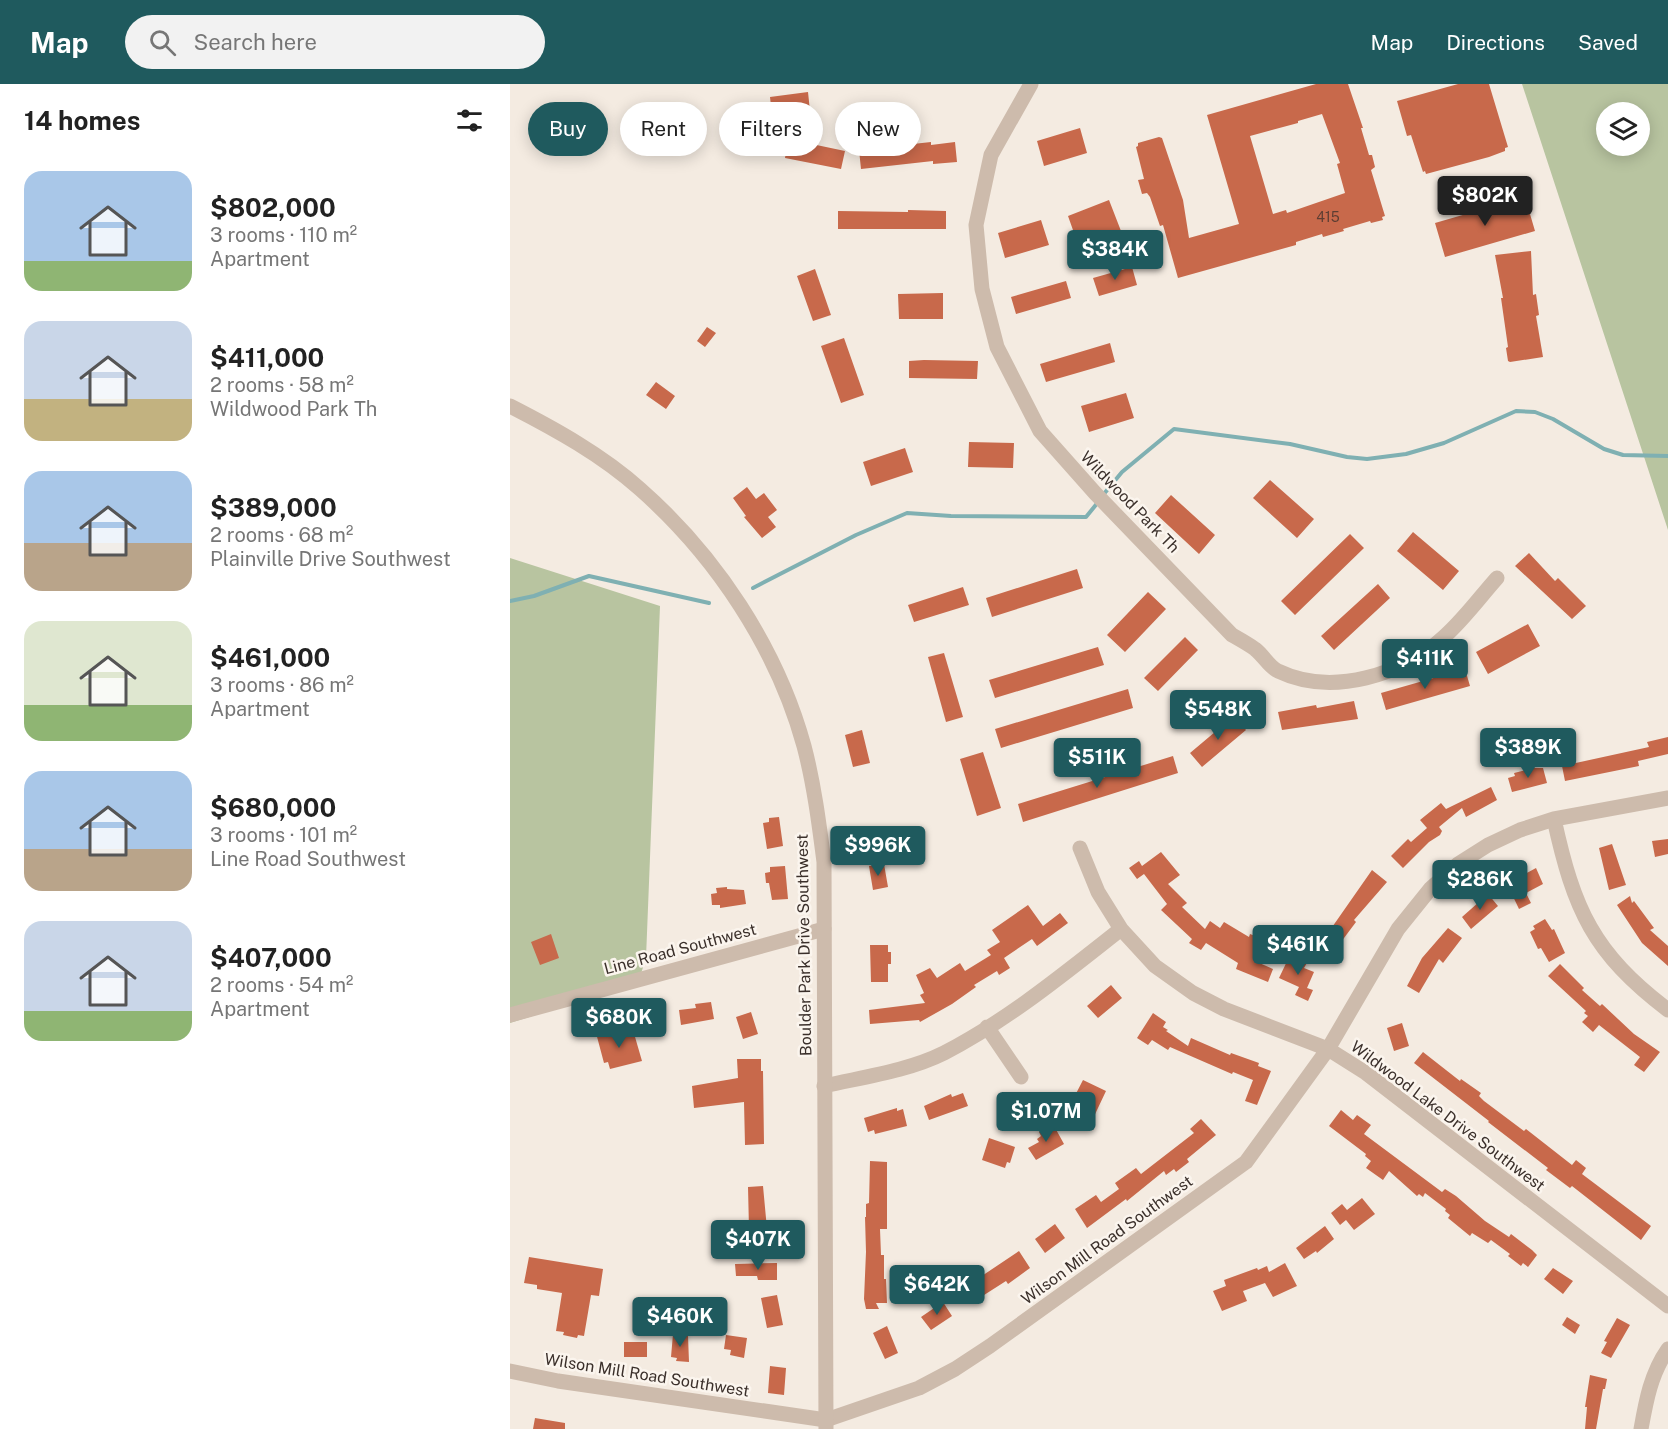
<!DOCTYPE html>
<html lang="en">
<head>
<meta charset="utf-8">
<style>
  body { margin:0; font-family:"Public Sans",sans-serif; background:#f2f2f2; color:#222; height:100vh; display:flex; flex-direction:column; font-size:22px; white-space:nowrap }
  * { box-sizing:border-box; margin:0 }
  p { font-size:20px; color:#767676 }
  .icon { flex:none; width:33px; height:33px; fill:none; stroke:currentColor; stroke-width:2; stroke-linecap:round; stroke-linejoin:round }
  .map { position:relative; flex:1; overflow:hidden }
  .details { display:flex; flex-direction:column; background:#fff; width:510px }
  .details>* { flex:none }
  .hud { position:absolute; left:18px; top:18px; width:570px; height:54px; display:flex; gap:12px }
  .controls { position:absolute; left:1086px; top:18px; display:grid; gap:12px }
  .controls a { display:grid; place-items:center; width:54px; height:54px; border-radius:50%; background:#fff; box-shadow:0 3px 15px #0003; font-size:30px }
  .price { position:absolute; translate:-50% -51px; padding:0 14px; border-radius:6px; background:#1f5a5e; color:#fff; font-size:20px; line-height:39px; filter:drop-shadow(0 2px 3px #0008) }
  .price::after { content:''; position:absolute; left:50%; top:36px; width:18px; height:14px; margin-left:-9px; background:inherit; clip-path:polygon(0 0,100% 0,50% 100%) }
  .price.active { background:#222; color:#fff }
  ul { padding:0; list-style:none }
  li { display:flex; align-items:center; gap:18px; height:150px; padding:0 24px }
  li span { display:grid; place-items:center; flex:none; width:168px; height:120px; border-radius:18px; color:#555 }
  li>.icon { margin-inline-start:auto }
  span .icon { width:72px; height:72px; fill:#fffc; stroke-width:1 }
  li b { font-size:26px }
  h2 { display:flex; justify-content:space-between; align-items:center; height:72px; padding:0 24px; font-size:26px }
  .pill { padding:0 21px; border-radius:27px; background:#fff; box-shadow:0 3px 15px #0003; font-size:21px; line-height:54px }
  .pill.active { background:#1f5a5e; color:#fff }
  header { display:flex; align-items:center; gap:36px; box-sizing:border-box; height:84px; padding:0 30px; background:#1f5a5e; color:#fff }
  header strong { font-size:28px }
  nav { display:flex; gap:33px; margin-inline-start:auto; font-size:21px }
  .search { width:420px; height:54px; background:#f2f2f2; display:flex; align-items:center; gap:15px; box-sizing:border-box; padding:0 21px; border-radius:33px; color:#767676; font-size:22px }
  main { display:flex; flex:1; min-height:0 }
  .map>svg:first-child { display:block }
</style>
</head>
<body>
<header>
<strong>Map</strong>
<div class="search"><svg class="icon" aria-label="search" viewBox="0 0 24 24"><circle cx="10" cy="10" r="6"/><path d="M15 15l6 6"/></svg>Search here</div>
<nav><a>Map</a><a>Directions</a><a>Saved</a></nav>
</header>
<main>
<section class="details">
<h2>14 homes<svg class="icon" aria-label="filters" viewBox="0 0 24 24"><path d="M4 7h16M4 17h16"/><circle cx="9" cy="7" r="2"/><circle cx="15" cy="17" r="2"/></svg></h2>
<ul>
<li><span style="background:linear-gradient(#a9c7e8 75%,#8fb573 0)"><svg class="icon" aria-label="home" viewBox="0 0 24 24"><path d="M3 11l9-7 9 7M6 9v11h12V9"/></svg></span><div><b>$802,000</b><p>3 rooms · 110 m²</p><p>Apartment</p></div></li>
<li><span style="background:linear-gradient(#c9d6e8 65%,#c2b280 0)"><svg class="icon" aria-label="home" viewBox="0 0 24 24"><path d="M3 11l9-7 9 7M6 9v11h12V9"/></svg></span><div><b>$411,000</b><p>2 rooms · 58 m²</p><p>Wildwood Park Th</p></div></li>
<li><span style="background:linear-gradient(#a9c7e8 60%,#b9a48a 0)"><svg class="icon" aria-label="home" viewBox="0 0 24 24"><path d="M3 11l9-7 9 7M6 9v11h12V9"/></svg></span><div><b>$389,000</b><p>2 rooms · 68 m²</p><p>Plainville Drive Southwest</p></div></li>
<li><span style="background:linear-gradient(#dfe7d0 70%,#8fb573 0)"><svg class="icon" aria-label="home" viewBox="0 0 24 24"><path d="M3 11l9-7 9 7M6 9v11h12V9"/></svg></span><div><b>$461,000</b><p>3 rooms · 86 m²</p><p>Apartment</p></div></li>
<li><span style="background:linear-gradient(#a9c7e8 65%,#b9a48a 0)"><svg class="icon" aria-label="home" viewBox="0 0 24 24"><path d="M3 11l9-7 9 7M6 9v11h12V9"/></svg></span><div><b>$680,000</b><p>3 rooms · 101 m²</p><p>Line Road Southwest</p></div></li>
<li><span style="background:linear-gradient(#c9d6e8 75%,#8fb573 0)"><svg class="icon" aria-label="home" viewBox="0 0 24 24"><path d="M3 11l9-7 9 7M6 9v11h12V9"/></svg></span><div><b>$407,000</b><p>2 rooms · 54 m²</p><p>Apartment</p></div></li>
</ul>
</section>
<div class="map">
<svg width="1158" height="1345" viewBox="0 0 1158 1345">
  <rect width="100%" height="100%" fill="#f4ebe1"/>
  <!-- green -->
  <path fill="#b8c4a0" fill-rule="evenodd" d="M1012,0H1158V446ZM1130,28V62H1096V28Z
    M0,474L150,522L136,874L128,899L0,939Z"/>
  <g fill="none" stroke-linecap="round" stroke-linejoin="round">
    <!-- stream -->
    <path stroke="#7fb0b2" stroke-width="4" d="M593,411L612,388L664,345L780,360L837,373L857,375L896,370L934,359L1006,327L1025,328L1043,335L1094,365L1113,371L1158,372
      M243,504L346,451L397,429L441,432L576,433L589,417
      M0,517L24,512L79,492L199,519"/>
  </g>
  <!-- building -->
  <path fill="#c8694b" fill-rule="evenodd" d="M806,0H838L853,44H851L859,71H862L865,83L861,86L875,132L872,133L873,136L861,139L860,137L833,145L834,147L813,153L812,150L786,158V161L668,194L653,141L650,142L640,113L637,109L632,110L628,96L634,95L626,63L628,62V59L649,53L652,54L673,116L679,154L729,140L697,31ZM812,30L830,79L827,80L835,109L777,129L776,126L763,130L740,52L788,39V37Z
    M948,0H979L998,63L995,64V67L979,73L916,90L915,87L913,88L901,51L897,52L887,17Z
    M298,8L300,27L262,31L260,13Z
    M570,44L577,69L534,82L527,57Z
    M278,55L335,67L331,85L275,74Z
    M421,58V61L445,58L447,78L423,80V77L351,85L349,66Z
    M1015,113L1025,147L935,173L925,139Z
    M599,116L611,147L569,163L558,132Z
    M398,126L436,127V145H328V127L398,128Z
    M531,136L539,161L495,174L488,149Z
    M1021,167L1023,211L1026,210L1029,231L1026,232L1033,273L1000,278L998,277L996,264L998,263L991,214H993L985,171Z
    M622,183L627,201L589,212L583,194Z
    M305,185L321,231L303,237L287,192Z
    M556,197L561,214L506,230L501,213Z
    M433,209V235H389L388,210Z
    M197,243L206,249L195,263L187,257Z
    M334,254L354,311L331,319L311,262Z
    M600,259L605,278L536,298L530,280Z
    M414,276L468,277L467,295L399,294V277Z
    M146,298L165,312L156,325L136,311Z
    M616,309L624,334L579,348L571,322Z
    M459,358L504,359L503,384L458,383Z
    M395,364L403,388L361,402L353,378Z
    M760,396L804,435L787,454L743,414Z
    M237,403L246,415L254,409L267,426L258,433L266,443L252,454L234,433L236,432L223,414Z
    M661,411L705,451L689,470L645,429Z
    M903,448L949,487L933,506L887,467Z
    M840,450L854,464L785,531L771,517Z
    M1019,469L1045,497L1048,494L1076,522L1062,535L1005,482Z
    M567,485L573,504L482,533L476,514Z
    M868,500L880,514L824,566L811,552Z
    M453,503L459,521L404,538L398,521Z
    M638,508L656,525L615,568L597,551Z
    M1018,540L1030,562L978,590L966,568Z
    M675,553L688,566L648,607L634,594Z
    M588,563L594,581L485,614L479,596Z
    M434,569L453,633L436,638L418,573Z
    M955,585L960,602L876,626L871,609Z
    M618,605L623,624L491,664L485,645Z
    M844,617L848,635L772,646L768,628L806,621L807,624Z
    M724,632L736,646L692,683L680,669Z
    M352,646L360,679L343,683L335,651Z
    M1158,653V670L1128,677L1129,682L1055,697L1052,682L1139,663L1137,658Z
    M473,668L491,724L467,732L450,675Z
    M663,672L668,689L513,738L508,720Z
    M1024,684H1033L1037,699L1002,708L998,694L1005,692L1004,689Z
    M981,703L987,716L956,733L952,724L929,743L932,747L930,751L919,758L893,784L881,772L898,755L901,758L917,744L910,736L931,719L936,725Z
    M269,733L273,762L257,765L253,739L259,738V734Z
    M1158,755V770L1145,773L1142,757Z
    M1102,760L1116,801L1099,806L1089,764Z
    M651,768L670,791L658,800L677,819L672,823L695,845L700,837L710,844L714,838L739,853L740,850L756,856L747,878L763,885L758,898L726,885L728,879L696,859L691,866L679,859L682,855L651,826L657,820L634,790L627,795L619,784L629,777L632,782Z
    M374,780L378,803L363,806L359,782Z
    M275,782L278,815L262,816L259,799H256L255,789L260,788V783Z
    M1026,784L1033,800L1016,809L1021,819L1009,825L997,800Z
    M862,786L877,798L844,836L846,838L831,858L818,849Z
    M217,803V805L234,806L236,820L210,824V821H202L201,810L207,809L206,804Z
    M978,810L988,822L961,845L952,833Z
    M1120,812L1122,819L1124,817L1144,844L1140,846L1158,862V882L1132,859L1107,821Z
    M518,821L533,842L550,829L558,839L527,862L522,855L494,874L500,884L489,891L487,887L464,901L466,903L442,920L410,938L409,936L360,940L359,926L415,919L410,911L414,909L406,891L420,884L427,894L450,879L455,887L481,871L477,866L490,858L482,846Z
    M1035,835L1042,846L1044,845L1055,869L1039,878L1031,864L1028,865L1020,848L1025,845L1023,842Z
    M938,844L952,854L933,879L929,875L909,909L897,902L912,874Z
    M41,850L49,874L30,881L21,858Z
    M360,861H378V868H381V880H378V898H361Z
    M781,869L798,877L794,884L804,888L797,904L803,906L798,917L785,911L789,903L769,894Z
    M1050,880L1074,904L1072,906L1090,922L1092,920L1124,950L1150,968L1134,988L1124,981L1130,973L1089,941L1083,948L1072,938L1078,932L1074,929L1076,927L1038,892Z
    M601,901L612,914L588,934L577,922Z
    M201,918L204,935L171,941L169,926L186,924L185,920Z
    M241,928L248,950L233,955L226,933Z
    M643,929L656,938L653,943L658,946L656,947L678,962L681,954L720,971L721,969L749,979L748,982L761,987L747,1021L735,1017L743,996L723,988L722,990L660,963L658,966L642,956L638,961L627,954Z
    M892,939L899,962L884,967L877,944Z
    M99,945L101,952L123,946L132,977L100,985L98,978L94,979L86,949Z
    M913,968L950,997L951,995L971,1009L969,1012L974,1017L1014,1047L1016,1045L1062,1081L1066,1076L1076,1084L1072,1090L1141,1142L1131,1156L1062,1102L1060,1104L1036,1086L1038,1084L978,1038L979,1037L904,979Z
    M227,975H251V987H253L254,1060L235,1061L234,1018L184,1024L182,1002L228,994Z
    M573,996L596,1007L579,1043L555,1031Z
    M453,1009L458,1022L419,1036L414,1022L441,1010L442,1013Z
    M387,1024V1027L393,1025L397,1042L365,1050L364,1046L358,1048L354,1034Z
    M831,1026L843,1036L847,1031L861,1041L854,1050L932,1108L935,1105L946,1112L975,1137L999,1153L1001,1150L1022,1166L1027,1171L1018,1183L1013,1179L1011,1182L998,1172L1000,1170L981,1156L978,1159L962,1149L960,1152L938,1134L940,1131L935,1127L936,1125L915,1109L913,1113L909,1110L907,1112L879,1087L873,1096L856,1084L861,1077L855,1072L856,1070L819,1042Z
    M691,1035L706,1051L677,1075L679,1078L666,1088L664,1085L656,1091L654,1087L617,1117L616,1115L577,1144L565,1125L586,1111L591,1118L609,1105L605,1099L626,1084L631,1090L684,1049L680,1045Z
    M543,1040L554,1060L526,1076L518,1064L529,1058L527,1055L531,1052L529,1048Z
    M479,1054L505,1063L500,1079L497,1078L495,1084L472,1076Z
    M360,1077L377,1078V1145H370L371,1171H374V1195H376L377,1219H366L369,1225H356L354,1215L356,1168L355,1133H356V1120L359,1119Z
    M253,1102L257,1145H239L238,1103Z
    M852,1114L865,1130L844,1146L836,1136L830,1141L821,1129L832,1120L837,1126Z
    M545,1140L555,1154L535,1169L525,1155Z
    M815,1142L824,1155L807,1169L806,1167L794,1175L786,1164Z
    M509,1167L520,1184L498,1200L496,1197L460,1220L451,1206Z
    M19,1173L93,1185L89,1212L81,1211L74,1252L68,1251L67,1254L53,1251L54,1248L46,1247L52,1209L27,1205V1201L14,1199Z
    M267,1179V1196H248L247,1192H226L225,1180Z
    M775,1179L787,1202L763,1213L755,1199L733,1207L737,1217L712,1227L703,1207L716,1202L714,1196L747,1184L748,1186L757,1182L759,1188Z
    M1043,1184L1063,1197L1053,1210L1034,1195Z
    M267,1211L273,1241L257,1244L251,1214Z
    M433,1218L442,1232L421,1246L411,1233Z
    M1057,1233L1070,1241L1065,1250L1052,1241Z
    M1107,1234L1120,1241L1101,1274L1091,1269L1097,1258L1094,1257Z
    M377,1242L388,1269L375,1275L363,1249Z
    M163,1250L178,1252L179,1278L166,1277L167,1274L161,1273Z
    M216,1251L237,1254L234,1274L220,1271L221,1266L214,1265Z
    M114,1258H137V1273H114Z
    M260,1282L276,1284L274,1311L258,1309Z
    M1080,1291L1097,1295L1095,1305H1093L1086,1345H1075L1077,1323H1075Z
    M25,1334L55,1339V1345H23Z"/>
  <g fill="none" stroke-linecap="round" stroke-linejoin="round">
    <!-- minor -->
    <path stroke="#cdbbac" stroke-width="15" d="M521,0L481,71L466,141L472,205L487,263L530,347L585,409L722,551C729,555 738,560 745,565C754,572 759,583 768,587C822,613 893,591 935,552C954,535 970,513 987,494
      M1044,735C1064,826 1083,869 1158,926
      M570,764L588,808L611,845L645,882L683,909L714,925L818,965L856,989L1158,1222
      M0,931L314,845
      M477,943L511,993
      M314,1002C353,993 398,987 434,969C498,936 555,889 611,845
      M0,1287L48,1297L316,1336L409,1304L445,1285L480,1262L736,1078L818,965L888,845L921,804L948,780L978,761L1010,746L1044,735L1158,714
      M1131,1345C1136,1317 1141,1289 1158,1265"/>
    <!-- tertiary -->
    <path stroke="#cdbbac" stroke-width="15" d="M0,322C45,345 92,371 130,405C206,472 267,564 294,662C304,700 309,739 314,778L316,1345"/>
  </g>
  <g text-anchor="middle" dominant-baseline="central" stroke-width="5" stroke-linejoin="round" paint-order="stroke">
    <!-- number labels -->
    <g font-size="14" fill="#5e3e33">
      <text x="818" y="133">415</text>
    </g>
    <!-- street labels -->
    <g font-size="16" fill="#3b302b" stroke="#fbf5ee">
      <text transform="translate(620 418) rotate(46)">Wildwood Park Th</text>
      <text transform="translate(294 861) rotate(-91)">Boulder Park Drive Southwest</text>
      <text transform="translate(170 865) rotate(-15)">Line Road Southwest</text>
      <text transform="translate(938 1032) rotate(37)">Wildwood Lake Drive Southwest</text>
      <text transform="translate(597 1156) rotate(-36)">Wilson Mill Road Southwest</text>
      <text transform="translate(137 1291) rotate(9)">Wilson Mill Road Southwest</text>
    </g>
  </g>
</svg>
<div class="controls">
<a><svg class="icon" aria-label="layers" viewBox="0 0 24 24"><path d="M12 4l9 5-9 5-9-5zM3 14l9 5 9-5"/></svg></a>
</div>
<b class="price active" style="left:975px;top:143px">$802K</b>
<b class="price" style="left:605px;top:197px">$384K</b>
<b class="price" style="left:915px;top:606px">$411K</b>
<b class="price" style="left:708px;top:657px">$548K</b>
<b class="price" style="left:1018px;top:695px">$389K</b>
<b class="price" style="left:587px;top:705px">$511K</b>
<b class="price" style="left:368px;top:793px">$996K</b>
<b class="price" style="left:970px;top:827px">$286K</b>
<b class="price" style="left:788px;top:892px">$461K</b>
<b class="price" style="left:109px;top:965px">$680K</b>
<b class="price" style="left:536px;top:1059px">$1.07M</b>
<b class="price" style="left:248px;top:1187px">$407K</b>
<b class="price" style="left:427px;top:1232px">$642K</b>
<b class="price" style="left:170px;top:1264px">$460K</b>
<div class="hud">
<a class="pill active">Buy</a>
<a class="pill">Rent</a>
<a class="pill">Filters</a>
<a class="pill">New</a>
</div>
</div>
</main>
</body>
</html>
